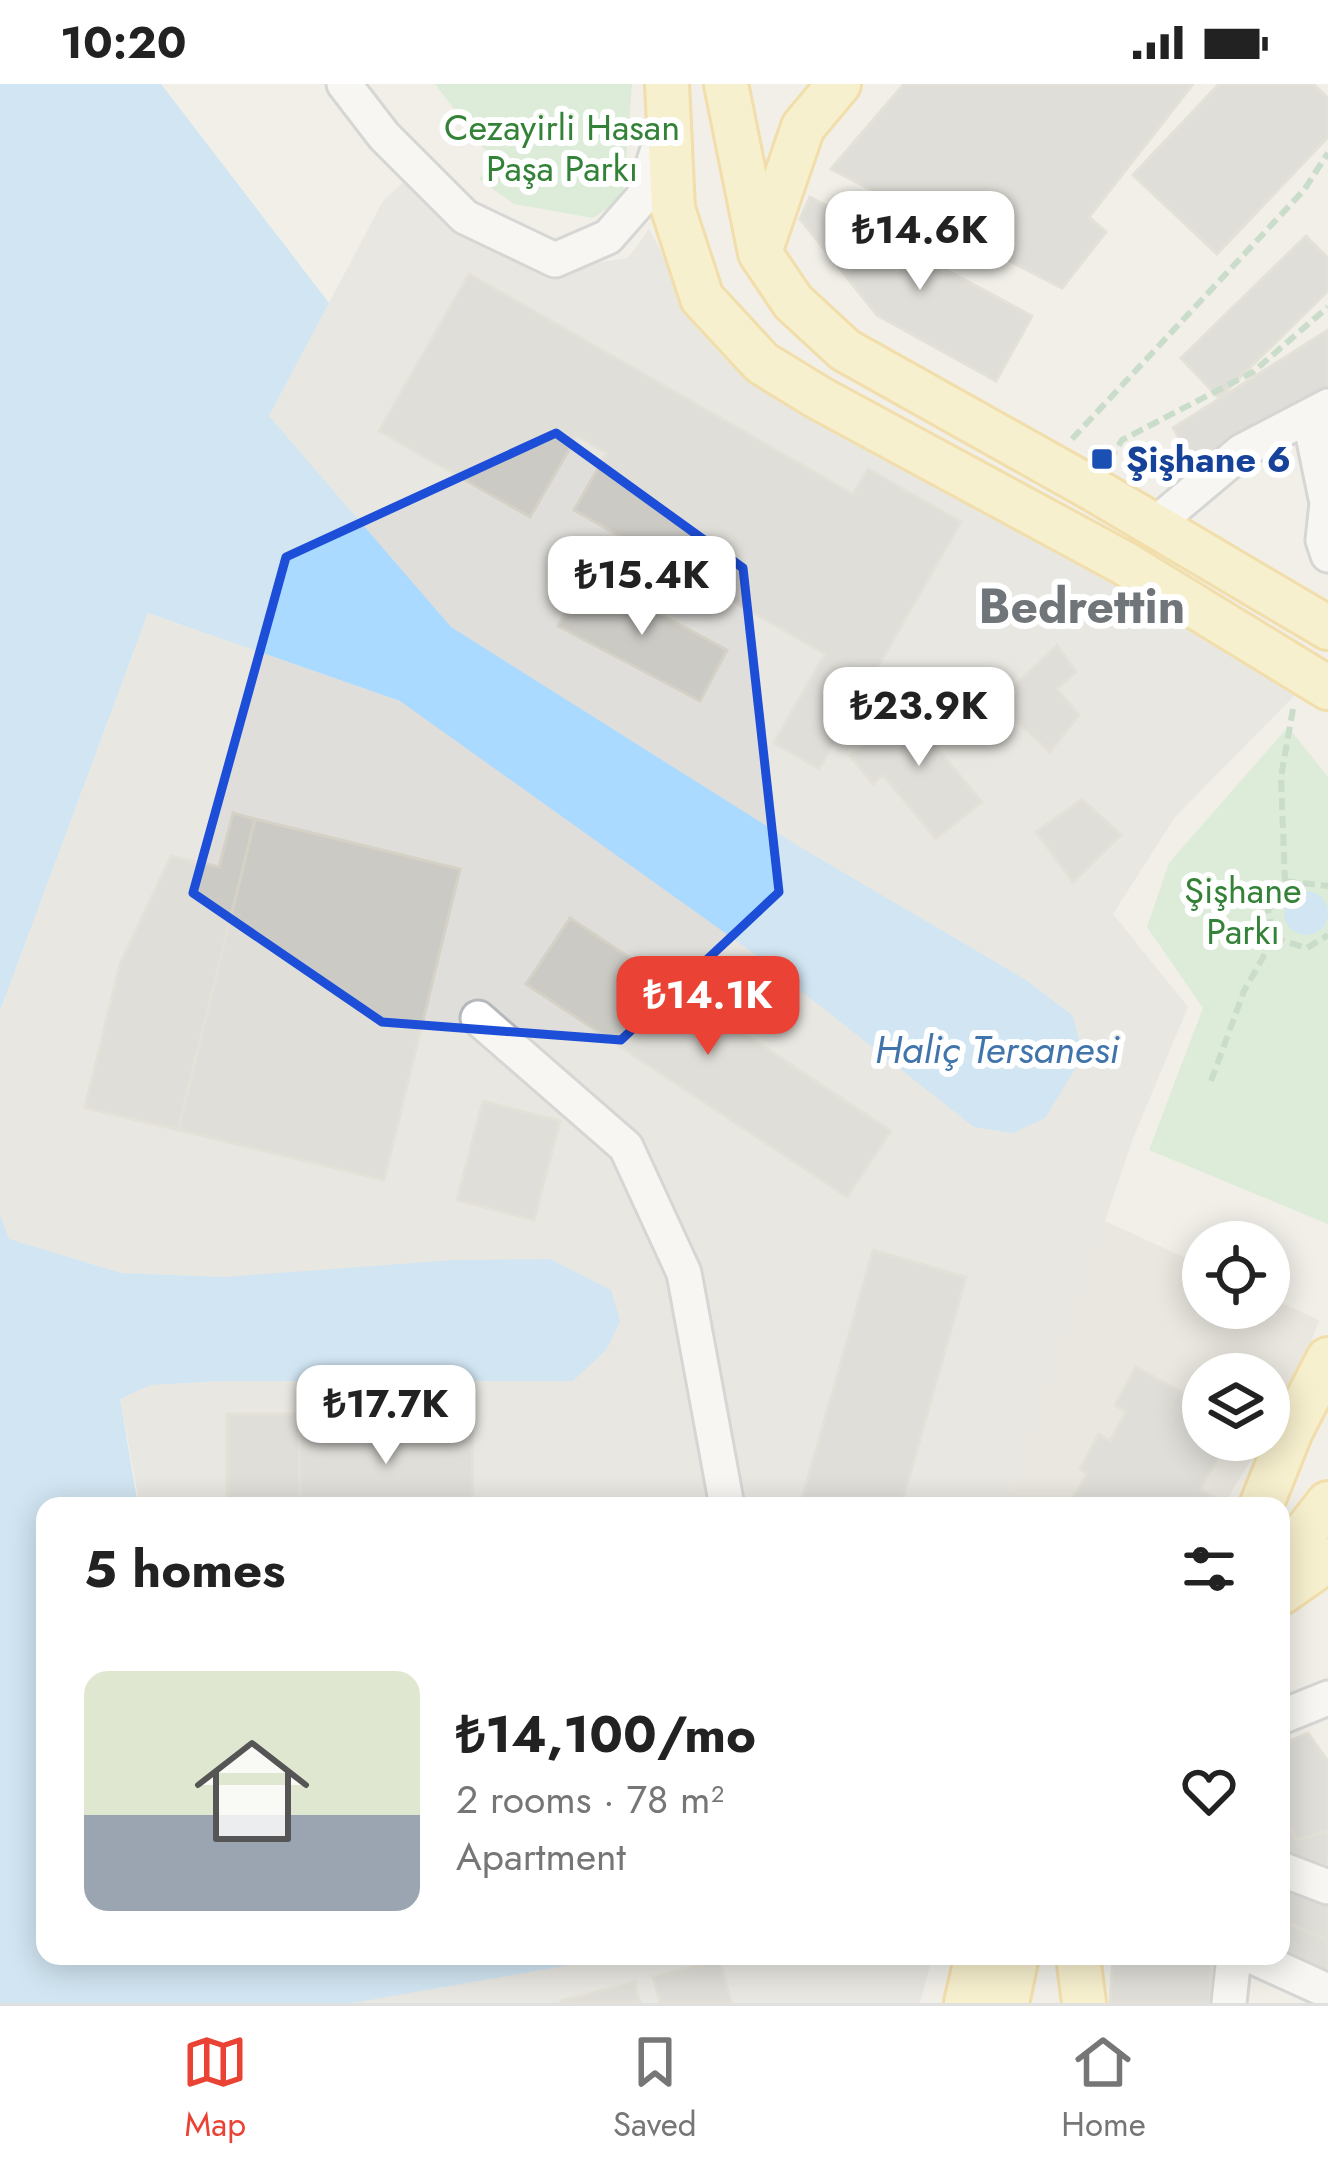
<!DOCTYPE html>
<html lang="en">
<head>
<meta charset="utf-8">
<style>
  body { margin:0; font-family:Jost,sans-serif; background:#f2f2f2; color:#222; height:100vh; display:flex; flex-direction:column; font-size:45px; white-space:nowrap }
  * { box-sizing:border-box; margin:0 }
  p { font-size:39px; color:#767676 }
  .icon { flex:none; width:66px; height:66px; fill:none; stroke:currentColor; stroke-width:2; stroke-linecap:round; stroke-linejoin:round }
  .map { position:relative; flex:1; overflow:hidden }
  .details { position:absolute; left:36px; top:1413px; width:1254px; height:468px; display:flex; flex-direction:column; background:#fff; border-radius:24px; box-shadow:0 6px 30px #0003 }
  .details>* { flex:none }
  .controls { position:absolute; left:1182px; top:1137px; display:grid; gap:24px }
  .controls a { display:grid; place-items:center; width:108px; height:108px; border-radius:50%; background:#fff; box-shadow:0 6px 30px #0003; font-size:60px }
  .price { position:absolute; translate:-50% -102px; padding:0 27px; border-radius:24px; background:#fff; color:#222; font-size:39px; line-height:78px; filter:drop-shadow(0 3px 6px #0008) }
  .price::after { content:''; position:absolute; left:50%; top:72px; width:36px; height:27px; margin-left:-18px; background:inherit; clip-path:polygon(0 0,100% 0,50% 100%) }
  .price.selected { background:#ea4335; color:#fff }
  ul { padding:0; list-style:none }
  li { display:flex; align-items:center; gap:36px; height:300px; padding:0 48px }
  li+li { border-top:3px solid #e0e0e0 }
  li span { display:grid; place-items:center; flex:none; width:336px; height:240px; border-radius:24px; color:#555 }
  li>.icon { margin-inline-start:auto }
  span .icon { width:144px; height:144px; fill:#fffc; stroke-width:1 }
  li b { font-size:51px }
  h2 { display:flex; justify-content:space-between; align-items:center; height:144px; padding:0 48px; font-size:51px }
  .status { display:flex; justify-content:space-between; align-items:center; height:84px; padding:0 60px; background:#fff; direction:ltr }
  .status svg { height:33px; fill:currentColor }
  .menu { display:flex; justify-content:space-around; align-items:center; height:168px; border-top:3px solid #e0e0e0; background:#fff; font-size:33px; color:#767676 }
  .menu a { display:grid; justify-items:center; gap:6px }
  .menu .selected { color:#ea4335 }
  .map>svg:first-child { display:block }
</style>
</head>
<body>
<div class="status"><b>10:20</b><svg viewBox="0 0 49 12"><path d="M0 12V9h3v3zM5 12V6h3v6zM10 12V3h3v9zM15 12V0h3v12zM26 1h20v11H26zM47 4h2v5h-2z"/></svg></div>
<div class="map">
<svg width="1328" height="1919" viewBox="0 0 1328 1919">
  <rect width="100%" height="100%" fill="#f1efe8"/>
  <!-- industrial -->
  <path fill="#e0deda" d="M410,92L554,185L628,174L649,145L682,206L764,287L1295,611L1175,733L1113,830L1188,923L1134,1052L1007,1422H140L120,1315L151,1301L222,1297L224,1193L120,1189L8,1155L0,1130V927L148,529L400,617L269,332L383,117Z
    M349,1872H929L930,1881L920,1919H352L357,1916Z"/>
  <!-- education -->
  <path fill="#e1ded6" d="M1105,1137L1203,1182V1224H1269V1213L1319,1236L1298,1296L1269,1346V1290H1203V1356H1263L1223,1422H1007Z"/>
  <!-- green -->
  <path fill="#c5e8c5" d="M435,0H632L623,114L593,134L514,120L479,95L493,76Z
    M1288,643L1328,693V1140L1149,1066L1203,924L1147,843L1169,779Z"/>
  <!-- water -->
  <path fill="#aadaff" d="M0,0H161L329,219L269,332L451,543L800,763L1026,896L1073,932L1083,972L1045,1034L1013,1049L974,1043L749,866L400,617L148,529L0,927Z
    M1284 829a22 22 0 1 1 44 0a22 22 0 1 1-44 0Z
    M0,1130L9,1155L121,1189L225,1193L454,1176L550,1175L611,1206L620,1237L607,1265L573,1297H222L151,1301L120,1315L138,1422H45V1872H621L352,1919H0Z"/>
  <!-- building -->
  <path fill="#cccac5" stroke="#d6d1c6" stroke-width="3" d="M904,0H1193L1089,133L1106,148L1062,204L831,85Z
    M1219,0H1313L1328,14V53L1217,170L1133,91Z
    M810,113L1032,232L996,297L877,231L800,135Z
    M1306,152L1328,174V207L1219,314L1181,274Z
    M469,190L853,410L868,385L961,438L819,685L774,659L825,570L574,426L607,369L577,352L530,433L379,347Z
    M1328,246V304L1199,386L1173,344Z
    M586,490L727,566L700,617L558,542Z
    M1057,561L1076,588L1057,605L1079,631L1050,668L997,619Z
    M920,615L951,653L937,664L982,718L936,755L883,691L873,700L850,672Z
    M1082,715L1121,751L1073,798L1036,748Z
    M233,729L255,735L178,1046L85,1024L120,880L171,772L219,783Z
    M255,735L460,785L384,1096L178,1046Z
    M570,834L891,1047L847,1113L526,900Z
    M483,1017L560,1037L534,1136L457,1116Z
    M873,1166L966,1193L901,1422H800Z
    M1136,1283L1203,1320V1356H1228L1200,1405L1213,1413L1208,1422H1059L1063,1414L1071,1418L1087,1390L1080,1385L1099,1350L1110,1357L1126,1328L1115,1321Z
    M227,1330H299L300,1422H227Z
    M472,1343L473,1422H300L299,1344Z
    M1308,1649L1328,1677V1747L1297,1756L1281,1727V1661Z
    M1281,1727L1297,1756L1328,1747V1794L1281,1778Z
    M1287,1804L1328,1822V1856L1281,1836Z
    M1281,1836L1328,1856V1894L1281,1871Z
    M1113,1872H1211V1919H1110Z
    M720,1876L731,1919H660L653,1893Z
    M635,1898L640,1919H562L561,1917Z"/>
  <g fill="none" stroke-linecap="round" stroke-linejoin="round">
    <!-- minor casing -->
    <g stroke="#b5b8bc" stroke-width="39">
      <path id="minor" d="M344,0L384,52L465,133L555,176L608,153L643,113L663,49
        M1309,332L1327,419L1323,456L1328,471
        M1154,441L1242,367L1328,322
        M478,934L626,1063L684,1189L727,1422
        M1281,1633L1328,1614
        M1281,1785L1328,1803
        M1251,1872L1328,1907
        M1229,1919L1234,1872"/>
    </g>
    <!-- major casing -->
    <g stroke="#f2c960" stroke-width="48">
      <path id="major" d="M667,0L673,125L702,214L762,279L819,314L1124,479L1328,604
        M726,0L760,169L793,218L845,266L1093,405L1328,544
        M760,168L803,43L839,0
        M1261,1422L1291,1347L1328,1275
        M1281,1479L1328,1419
        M1281,1509L1328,1476
        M1078,1872L1084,1919
        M966,1919L977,1872
        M1007,1919L1017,1872"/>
    </g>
    <!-- path -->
    <path stroke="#9cc7a9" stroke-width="6" stroke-dasharray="12 6" stroke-linecap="butt" d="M1072,355L1304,106L1328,69
      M1109,377L1122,356L1253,288L1328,223
      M1293,625L1281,693L1285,797L1268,827L1274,854L1307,864L1328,851
      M1285,797L1328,802
      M1211,997L1244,907L1274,854"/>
    <!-- minor -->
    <use href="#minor" stroke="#fff" stroke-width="33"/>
    <!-- major -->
    <use href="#major" stroke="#fff2af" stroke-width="42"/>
  </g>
  <!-- marked area -->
  <path d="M0 0H1328V1919H0ZM556,349L743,484L779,808L621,956L382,938L193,809L286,473Z" fill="#f1efe8" fill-opacity=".55" fill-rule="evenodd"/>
  <path fill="none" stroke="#1d4ed8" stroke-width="9" stroke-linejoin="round" d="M556,349L743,484L779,808L621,956L382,938L193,809L286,473Z"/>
  <!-- markers -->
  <rect fill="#1a4fb4" stroke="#fff" stroke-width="4.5" x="1090" y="363" width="24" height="24" rx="6"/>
  <g text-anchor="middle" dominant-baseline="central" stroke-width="12" stroke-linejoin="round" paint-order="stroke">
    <!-- park labels -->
    <g font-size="36" fill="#348238" stroke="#fff">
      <text x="562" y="43">Cezayirli Hasan<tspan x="562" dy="41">Paşa Parkı</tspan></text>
      <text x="1243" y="806">Şişhane<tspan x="1243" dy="41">Parkı</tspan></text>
    </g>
    <!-- transit labels -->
    <g font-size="36" font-weight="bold" fill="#164399" stroke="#fff" text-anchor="start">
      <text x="1126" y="375">Şişhane 6</text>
    </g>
    <!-- water labels -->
    <g font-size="39" font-style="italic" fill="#4174aa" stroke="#fff">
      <text x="997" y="965">Haliç Tersanesi</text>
    </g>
    <!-- district labels -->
    <g font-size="48" font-weight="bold" fill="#70757a" stroke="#fff">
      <text x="1082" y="522">Bedrettin</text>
    </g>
  </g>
</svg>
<div class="controls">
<a><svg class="icon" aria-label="locate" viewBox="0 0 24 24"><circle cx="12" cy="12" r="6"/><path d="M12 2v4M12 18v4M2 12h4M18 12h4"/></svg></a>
<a><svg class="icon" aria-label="layers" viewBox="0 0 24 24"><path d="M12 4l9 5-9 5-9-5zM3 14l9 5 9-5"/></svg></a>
</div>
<b class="price" style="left:920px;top:209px">₺14.6K</b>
<b class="price" style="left:642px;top:554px">₺15.4K</b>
<b class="price" style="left:919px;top:685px">₺23.9K</b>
<b class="price selected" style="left:708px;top:974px">₺14.1K</b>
<b class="price" style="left:386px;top:1383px">₺17.7K</b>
<section class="details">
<h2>5 homes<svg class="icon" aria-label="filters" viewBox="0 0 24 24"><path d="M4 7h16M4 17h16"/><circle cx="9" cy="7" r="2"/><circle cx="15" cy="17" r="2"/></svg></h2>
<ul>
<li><span style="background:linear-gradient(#dfe7d0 60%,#9aa5b1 0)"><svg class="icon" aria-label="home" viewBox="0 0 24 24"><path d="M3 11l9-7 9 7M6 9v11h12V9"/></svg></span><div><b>₺14,100/mo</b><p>2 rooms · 78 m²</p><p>Apartment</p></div><svg class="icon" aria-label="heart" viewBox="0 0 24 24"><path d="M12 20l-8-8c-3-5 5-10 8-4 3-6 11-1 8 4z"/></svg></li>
</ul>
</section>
</div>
<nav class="menu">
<a class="selected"><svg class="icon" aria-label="map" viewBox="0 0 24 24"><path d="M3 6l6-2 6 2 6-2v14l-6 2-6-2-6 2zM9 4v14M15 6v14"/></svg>Map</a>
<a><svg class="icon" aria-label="saved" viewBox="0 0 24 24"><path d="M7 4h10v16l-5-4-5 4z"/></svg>Saved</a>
<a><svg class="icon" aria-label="home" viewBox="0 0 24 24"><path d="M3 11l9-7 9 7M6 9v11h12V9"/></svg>Home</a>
</nav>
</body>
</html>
